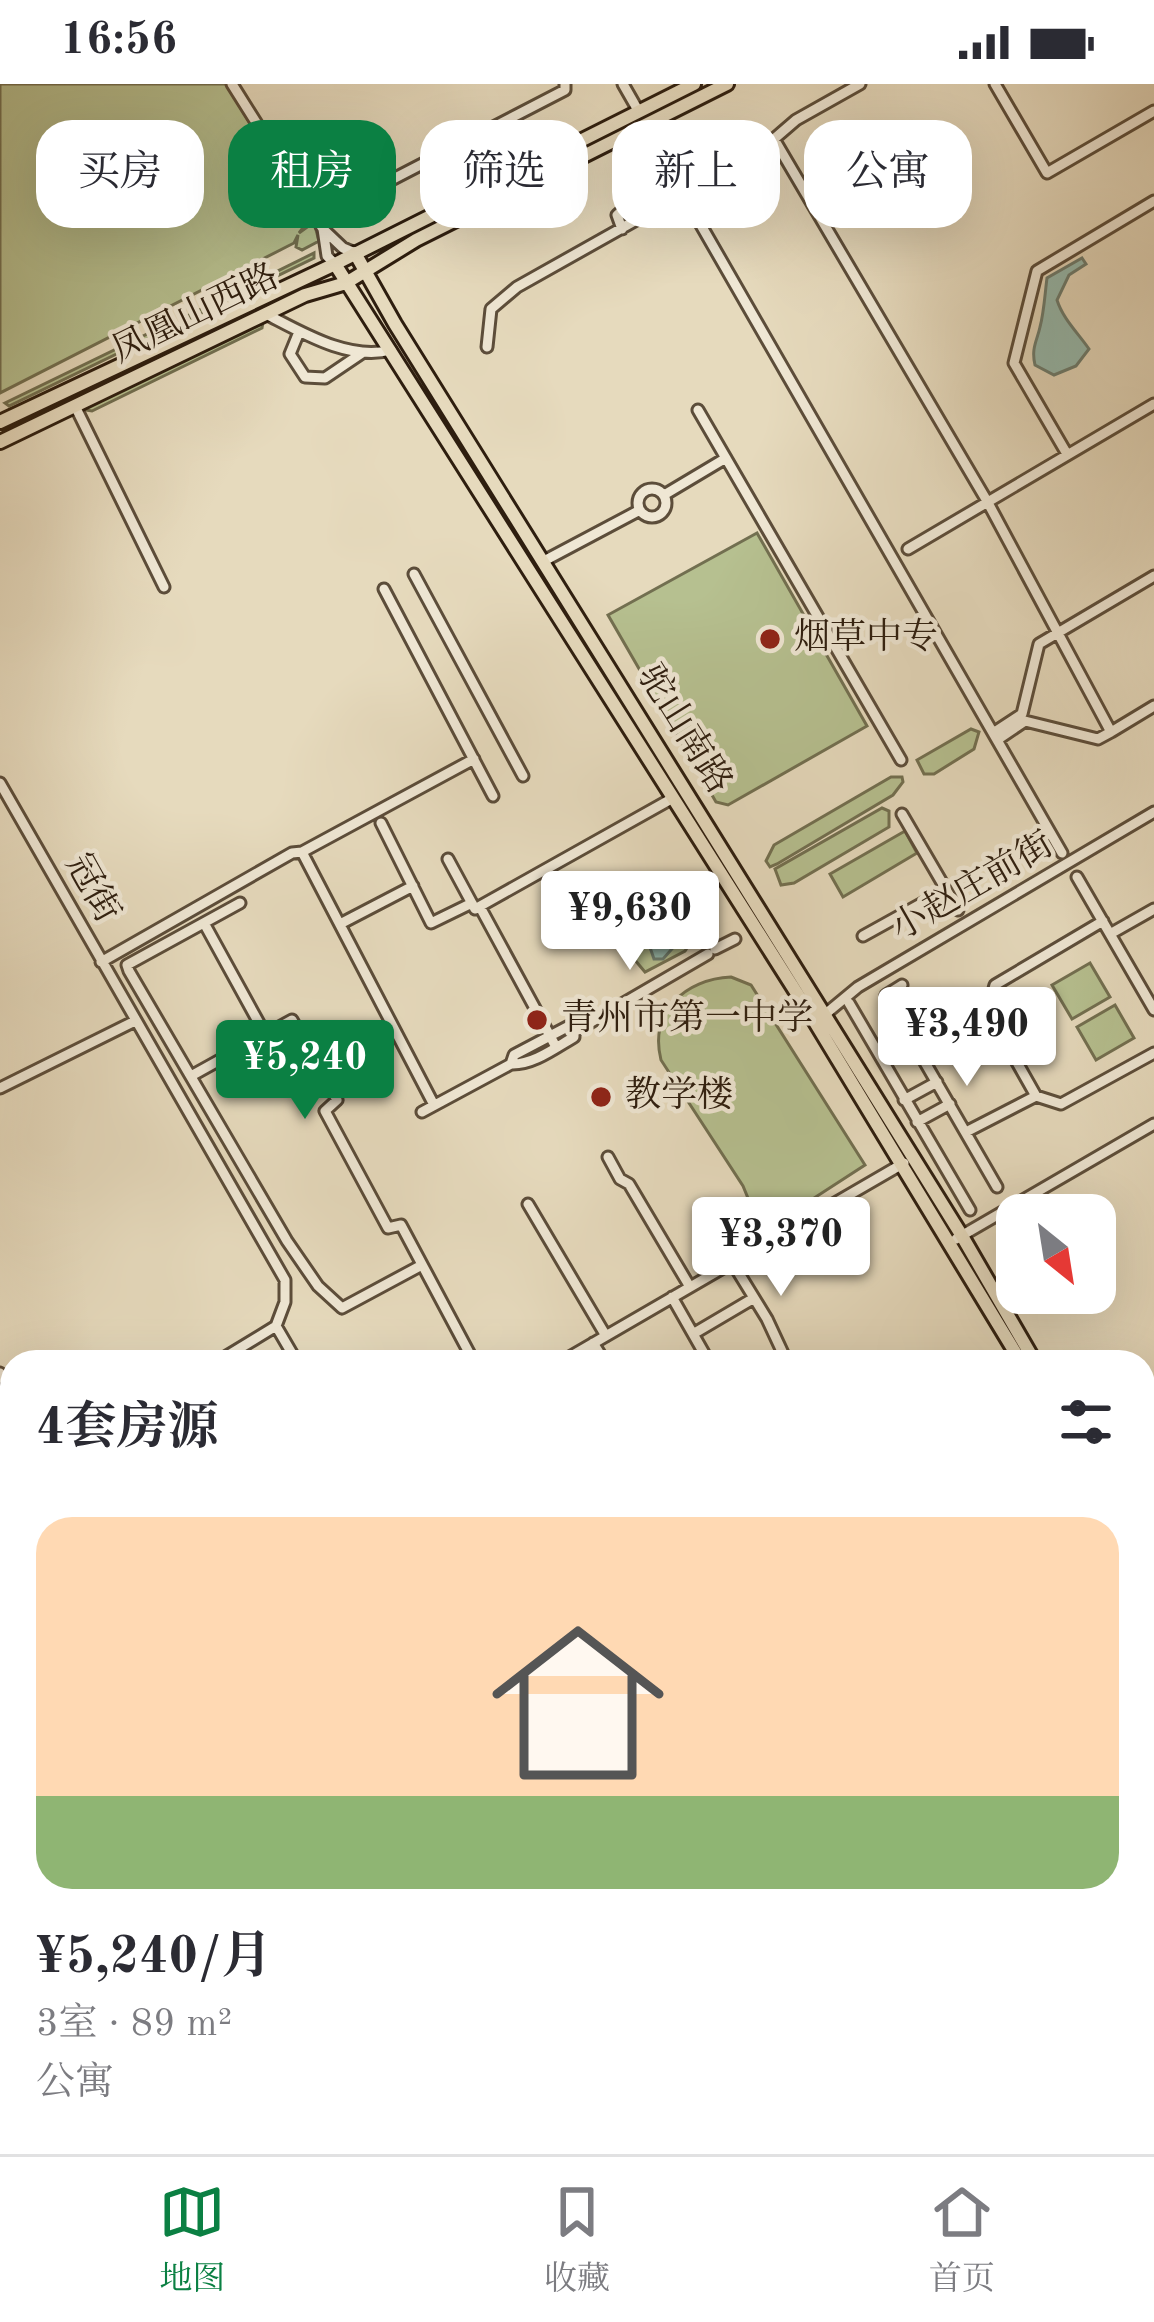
<!DOCTYPE html>
<html lang="zh">
<head>
<meta charset="utf-8">
<style>
  body { margin:0; font-family:"Old Standard TT","Noto Serif SC",serif; background:#f7f7f7; color:#2b2b33; height:100vh; display:flex; flex-direction:column; font-size:45px; white-space:nowrap }
  * { box-sizing:border-box; margin:0 }
  p { font-size:39px; color:#7c7c81 }
  .icon { flex:none; width:66px; height:66px; fill:none; stroke:currentColor; stroke-width:2; stroke-linecap:round; stroke-linejoin:round }
  .map { position:relative; flex:1; overflow:hidden }
  .details { position:absolute; left:0px; top:1266px; width:1155px; height:804px; display:flex; flex-direction:column; background:#fff; border-radius:36px 36px 0 0; box-shadow:0 12px 48px #0002 }
  .details>* { flex:none }
  .guide { position:absolute; left:36px; top:36px; width:1083px; height:108px; display:flex; gap:24px }
  .needle { width:78px; rotate:150deg }
  .buttons { position:absolute; left:996px; top:1110px; display:grid; gap:24px }
  .buttons a { display:grid; place-items:center; width:120px; height:120px; border-radius:24px; background:#fff; box-shadow:0 12px 48px #0002; font-size:60px }
  .price { position:absolute; translate:-50% -102px; padding:0 27px; border-radius:12px; background:#fff; color:#222; font-size:39px; line-height:78px; filter:drop-shadow(0 3px 6px #0008) }
  .price::after { content:''; position:absolute; left:50%; top:72px; width:36px; height:27px; margin-left:-18px; background:inherit; clip-path:polygon(0 0,100% 0,50% 100%) }
  .price.selected { background:#0b8043; color:#fff }
  ul { padding:0; list-style:none }
  li { display:grid; align-content:center; gap:24px; height:636px; padding:0 36px }
  li+li { border-top:3px solid #e1e1e2 }
  li span { display:grid; place-items:center; height:372px; border-radius:36px; color:#555 }
  li>.icon { margin-inline-start:auto }
  span .icon { width:216px; height:216px; fill:#fffc; stroke-width:1 }
  li b { font-size:51px }
  h2 { display:flex; justify-content:space-between; align-items:center; height:144px; padding:0 36px; font-size:51px }
  .chip { padding:0 42px; border-radius:36px; background:#fff; box-shadow:0 12px 48px #0002; font-size:42px; line-height:108px }
  .chip.selected { background:#0b8043; color:#fff }
  .status { display:flex; justify-content:space-between; align-items:center; height:84px; padding:0 60px; background:#fff; direction:ltr }
  .status svg { height:33px; fill:currentColor }
  .menu { display:flex; justify-content:space-around; align-items:center; height:168px; border-top:3px solid #e1e1e2; background:#fff; font-size:33px; color:#7c7c81 }
  .menu a { display:grid; justify-items:center; gap:6px }
  .menu .selected { color:#0b8043 }
  .map>svg:first-child { display:block }
</style>
</head>
<body>
<div class="status"><b>16:56</b><svg viewBox="0 0 49 12"><path d="M0 12V9h3v3zM5 12V6h3v6zM10 12V3h3v9zM15 12V0h3v12zM26 1h20v11H26zM47 4h2v5h-2z"/></svg></div>
<div class="map">
<svg width="1154" height="2070" viewBox="0 0 1154 2070">
  <rect width="100%" height="100%" fill="#e6dabd"/>
  <filter id="stains"><feTurbulence type="fractalNoise" baseFrequency=".00167" numOctaves="4"/><feColorMatrix values="0 0 0 0 .2 0 0 0 0 .09 0 0 0 0 .02 0 0 0 .5 -.17"/></filter>
  <radialGradient id="worn" r=".72"><stop offset=".6" stop-color="#630" stop-opacity="0"/><stop offset="1" stop-color="#630" stop-opacity=".3"/></radialGradient>
  <!-- green -->
  <path fill="#b6c090" stroke="#726f50" stroke-width="3" d="M0,0H226L309,136L299,149L314,138L319,157L302,166L296,163L298,151L294,159L0,309Z
    M314,169V174L191,234L187,232Z
    M263,238L262,244L92,327L79,325Z
    M168,240V245L9,322L5,319Z
    M757,449L867,642L728,721L716,718L608,531Z
    M971,645L979,648L974,665L934,690H924L917,676Z
    M891,693H902L903,698L893,711L777,780L770,783L766,777L774,761Z
    M882,724L889,727V743L794,799L781,801L775,785Z
    M905,747L917,769L843,813L830,790Z
    M683,820L691,824L694,821L704,838L685,867L645,888L629,869C637,844 660,830 683,820Z
    M1090,879L1110,913L1072,935L1052,901Z
    M731,893L751,901L865,1081L788,1131L759,1141L743,1102L661,976C649,928 685,895 731,893Z
    M1115,921L1134,954L1096,976L1077,943Z"/>
  <!-- water -->
  <path fill="#96bbaf" stroke="#6c7c6f" stroke-width="3" d="M1082,174L1086,180L1069,191L1057,216C1063,235 1078,249 1089,265L1076,282L1054,291L1035,281C1031,264 1037,257 1040,243C1044,228 1045,209 1047,194Z
    M680,824L690,827L694,840L663,875H654L644,846Z"/>
  <g fill="none" stroke-linecap="round" stroke-linejoin="round">
    <!-- minor casing -->
    <g stroke="#5c4d3a" stroke-width="15">
      <path id="minor" d="M232,0L323,145L343,164L355,169
        M623,0L639,28
        M860,0L796,36L774,55L987,417L1111,648L1154,622
        M995,0L1047,89L1154,27
        M644,42L1062,769
        M621,54L652,106
        M463,59L489,102
        M343,121L565,6V0
        M323,145L327,172L335,180
        M622,145L617,131L635,115L663,101
        M266,230C303,249 349,277 391,266
        M299,248L290,270L305,293L325,294L362,269
        M487,263L491,225L517,203L654,126
        M75,322L164,503
        M698,326L901,676
        M1067,370L1014,279L1037,187L1154,117
        M638 419a14 14 0 1 1 28 0a14 14 0 1 1-28 0Z
        M664,411L726,374
        M908,465L1154,320
        M542,478L640,426
        M414,490L523,692
        M384,505L493,712
        M993,649L1022,630L1039,560L1154,492
        M997,656L1025,637L1098,655L1111,648
        M0,699L285,1196V1218L276,1242L297,1278
        M902,730L958,826
        M381,739L431,839L472,819
        M302,768L434,1021
        M448,775L475,825L673,714
        M1077,793L1154,926
        M240,819L127,881L129,887L287,1157L318,1202L342,1224L422,1181
        M480,823L556,963
        M204,839L265,950
        M340,840L413,802
        M1110,850L1154,825
        M863,852L946,806
        M715,865L735,855
        M101,878L292,769L302,768L474,675
        M902,901L886,911L997,1103
        M849,919L970,1126
        M989,929L1036,1012
        M823,932L858,903L1154,728
        M921,969L986,935L995,901L1103,837
        M511,980L514,971L569,942L574,948
        M191,992L292,936L337,1016L325,1027L388,1144L401,1141L474,1278
        M0,1004L135,937
        M904,1016L937,998
        M422,1028L511,980C533,981 555,964 574,953V948L708,870
        M917,1038L950,1020
        M966,1048L1036,1012L1061,1020L1154,969
        M608,1073L620,1095L629,1100L690,1203
        M528,1120L606,1252
        M956,1155L1154,1040
        M732,1178L767,1235L787,1278
        M672,1213L709,1278
        M693,1250L754,1214
        M593,1259L605,1278
        M217,1278L276,1242
        M561,1278L904,1079
        M0,1289L12,1308
        M1143,1337L1154,1332
        M0,1411L12,1403
        M0,1691L12,1684
        M1143,1859L1144,1860
        M12,1898C0,1916 2,1931 12,1949
        M1143,1967L1154,1987
        M1143,2025L1154,2019
        M73,2058L80,2070
        M422,2058L430,2070
        M755,2058L762,2070
        M859,2058L866,2070
        M166,2070L188,2058
        M1061,2070L1083,2058"/>
    </g>
    <!-- major casing -->
    <g stroke="#2e1e0f" stroke-width="18">
      <path id="major" d="M355,169L395,240L962,1152L1035,1278
        M335,180L815,938L1021,1278
        M0,338L335,180L694,0
        M0,358L305,211L346,199L416,156L727,0
        M1143,1452L1154,1469
        M1143,1477L1154,1494
        M0,1568L12,1587
        M0,1593L12,1612
        M1143,1824L1154,1817
        M286,2058L294,2070
        M297,2058L305,2070
        M711,2070L732,2058"/>
    </g>
    <!-- minor -->
    <use href="#minor" stroke="#efe7d4" stroke-width="9"/>
    <!-- major -->
    <use href="#major" stroke="#e6dabd" stroke-width="12"/>
  </g>
  <!-- markers -->
  <g fill="#8f2418" stroke="#efe7d4" stroke-width="4.5">
    <circle cx="770" cy="555" r="12"/>
    <circle cx="537" cy="936" r="12"/>
    <circle cx="601" cy="1013" r="12"/>
  </g>
  <g text-anchor="middle" dominant-baseline="central" stroke-width="9" stroke-linejoin="round" paint-order="stroke">
    <!-- street labels -->
    <g font-size="36" fill="#2e1e0f" stroke="#efe7d4">
      <text transform="translate(196 231) rotate(-26)">凤凰山西路</text>
      <text transform="translate(683 646) rotate(58)">驼山南路</text>
      <text transform="translate(973 804) rotate(-30)">小赵庄前街</text>
      <text transform="translate(91 805) rotate(61)">冠街</text>
    </g>
    <!-- poi labels -->
    <g font-size="36" fill="#2e1e0f" stroke="#efe7d4" text-anchor="start">
      <text x="794" y="555">烟草中专</text>
      <text x="561" y="936">青州市第一中学</text>
      <text x="625" y="1013">教学楼</text>
    </g>
  </g>
  <rect width="100%" height="100%" filter="url(#stains)"/>
  <rect width="100%" height="100%" fill="url(#worn)"/>
</svg>
<div class="buttons">
<a><svg class="needle" viewBox="-14 -14 28 28"><path d="M0-13l5 13h-10z" fill="#e53935"/><path d="M0 13l5-13h-10z" fill="#7c7c81"/></svg></a>
</div>
<b class="price" style="left:630px;top:889px">¥9,630</b>
<b class="price" style="left:967px;top:1005px">¥3,490</b>
<b class="price selected" style="left:305px;top:1038px">¥5,240</b>
<b class="price" style="left:781px;top:1215px">¥3,370</b>
<div class="guide">
<a class="chip">买房</a>
<a class="chip selected">租房</a>
<a class="chip">筛选</a>
<a class="chip">新上</a>
<a class="chip">公寓</a>
</div>
<section class="details">
<h2>4套房源<svg class="icon" aria-label="filters" viewBox="0 0 24 24"><path d="M4 7h16M4 17h16"/><circle cx="9" cy="7" r="2"/><circle cx="15" cy="17" r="2"/></svg></h2>
<ul>
<li><span style="background:linear-gradient(#ffd9b3 75%,#8fb573 0)"><svg class="icon" aria-label="home" viewBox="0 0 24 24"><path d="M3 11l9-7 9 7M6 9v11h12V9"/></svg></span><div><b>¥5,240/月</b><p>3室 · 89 m²</p><p>公寓</p></div></li>
</ul>
</section>
</div>
<nav class="menu">
<a class="selected"><svg class="icon" aria-label="map" viewBox="0 0 24 24"><path d="M3 6l6-2 6 2 6-2v14l-6 2-6-2-6 2zM9 4v14M15 6v14"/></svg>地图</a>
<a><svg class="icon" aria-label="saved" viewBox="0 0 24 24"><path d="M7 4h10v16l-5-4-5 4z"/></svg>收藏</a>
<a><svg class="icon" aria-label="home" viewBox="0 0 24 24"><path d="M3 11l9-7 9 7M6 9v11h12V9"/></svg>首页</a>
</nav>
</body>
</html>
